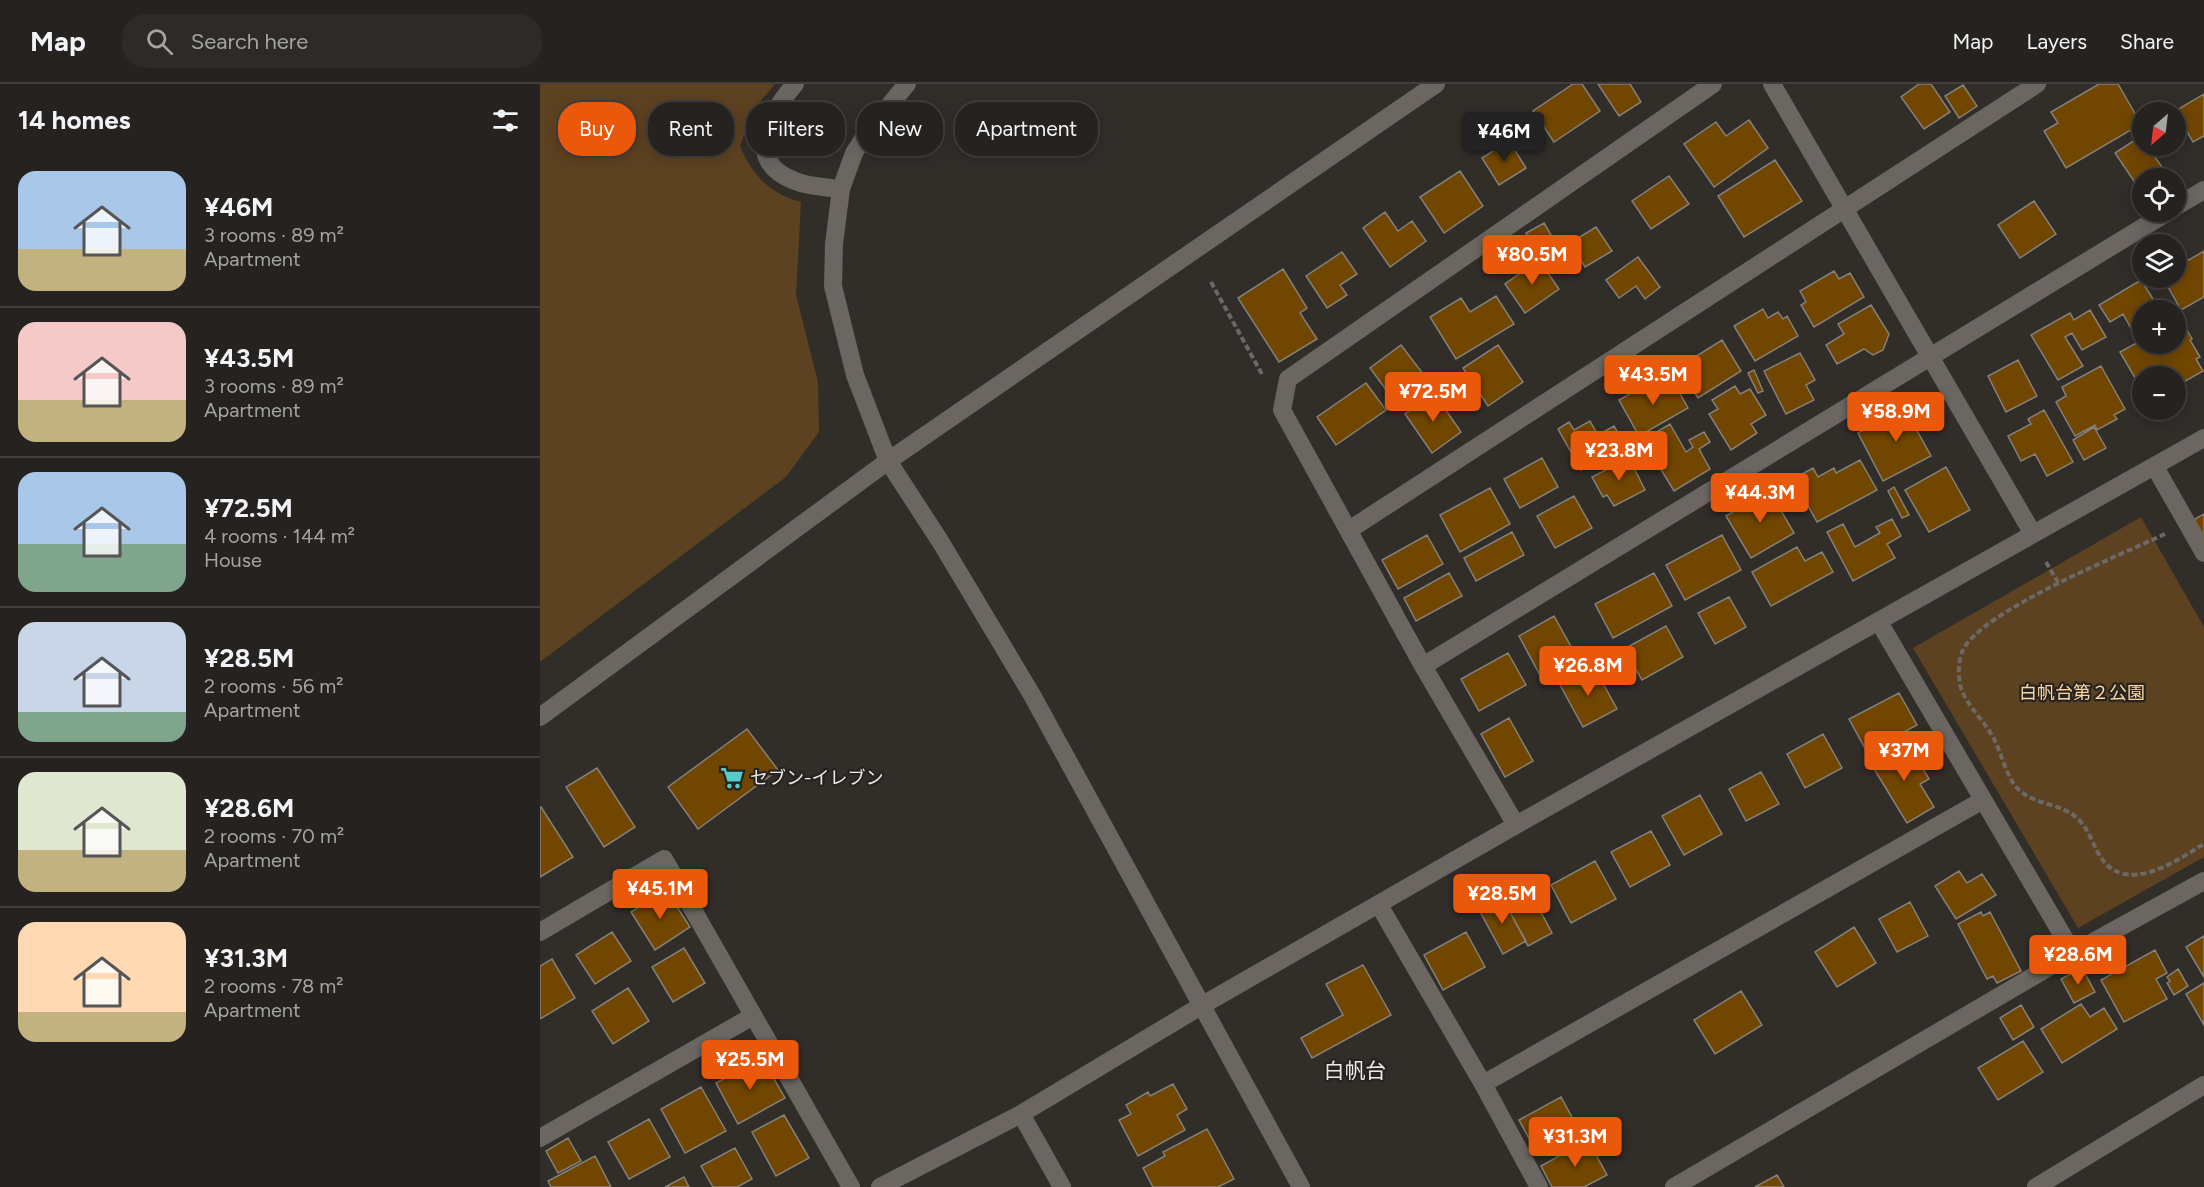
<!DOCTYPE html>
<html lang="en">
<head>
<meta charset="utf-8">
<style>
  body { margin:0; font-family:Figtree,"Noto Sans JP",sans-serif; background:#2d2a28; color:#f1f3f6; height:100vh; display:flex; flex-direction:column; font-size:22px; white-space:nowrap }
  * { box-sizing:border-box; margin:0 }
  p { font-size:20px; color:#a3a4a4 }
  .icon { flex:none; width:33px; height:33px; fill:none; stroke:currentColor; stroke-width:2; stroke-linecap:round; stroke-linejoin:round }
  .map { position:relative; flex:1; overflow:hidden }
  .drawer { display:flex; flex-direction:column; background:#25221f; width:540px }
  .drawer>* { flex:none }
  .hud { position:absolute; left:18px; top:18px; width:570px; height:54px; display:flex; gap:12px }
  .needle { width:39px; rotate:208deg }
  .fabs { position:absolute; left:1592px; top:18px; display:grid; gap:12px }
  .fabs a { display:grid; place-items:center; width:54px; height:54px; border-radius:50%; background:#25221f; box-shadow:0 3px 15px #0003,0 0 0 2px #423f3d; font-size:30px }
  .price { position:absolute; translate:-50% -51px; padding:0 14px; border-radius:6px; background:#ea580c; color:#fff; font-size:20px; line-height:39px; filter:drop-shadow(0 2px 3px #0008) }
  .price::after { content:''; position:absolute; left:50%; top:36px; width:18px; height:14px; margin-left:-9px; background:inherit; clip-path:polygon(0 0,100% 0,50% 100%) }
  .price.active { background:#222; color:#fff }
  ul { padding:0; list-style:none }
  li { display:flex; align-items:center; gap:18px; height:150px; padding:0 18px }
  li+li { border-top:2px solid #423f3d }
  li span { display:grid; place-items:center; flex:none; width:168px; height:120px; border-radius:18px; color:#555 }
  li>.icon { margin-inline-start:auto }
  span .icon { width:72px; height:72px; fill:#fffc; stroke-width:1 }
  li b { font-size:26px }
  h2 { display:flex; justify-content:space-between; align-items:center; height:72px; padding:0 18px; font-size:26px }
  .tag { padding:0 21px; border-radius:24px; background:#25221f; box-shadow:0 3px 15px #0003,0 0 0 2px #423f3d; font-size:21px; line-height:54px }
  .tag.active { background:#ea580c; color:#fff }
  header { display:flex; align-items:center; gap:36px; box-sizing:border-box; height:84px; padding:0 30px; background:#25221f; border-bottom:2px solid #423f3d }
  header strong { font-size:28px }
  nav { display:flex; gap:33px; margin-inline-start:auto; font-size:21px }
  .search { width:420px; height:54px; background:#2d2a28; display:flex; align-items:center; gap:15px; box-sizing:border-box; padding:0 21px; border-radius:24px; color:#a3a4a4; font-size:22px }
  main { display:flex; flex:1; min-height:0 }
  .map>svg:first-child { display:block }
</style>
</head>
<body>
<header>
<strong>Map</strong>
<div class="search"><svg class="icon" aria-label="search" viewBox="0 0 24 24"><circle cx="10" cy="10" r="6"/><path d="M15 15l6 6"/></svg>Search here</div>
<nav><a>Map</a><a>Layers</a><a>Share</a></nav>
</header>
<main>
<section class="drawer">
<h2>14 homes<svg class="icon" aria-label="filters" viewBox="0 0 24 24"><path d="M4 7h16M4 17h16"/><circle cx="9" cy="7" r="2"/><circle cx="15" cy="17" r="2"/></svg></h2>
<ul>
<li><span style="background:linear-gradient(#a9c7e8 65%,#c2b280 0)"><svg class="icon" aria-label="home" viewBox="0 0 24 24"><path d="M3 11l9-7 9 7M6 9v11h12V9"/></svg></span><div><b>¥46M</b><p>3 rooms · 89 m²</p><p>Apartment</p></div></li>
<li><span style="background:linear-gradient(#f6c9c9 65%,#c2b280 0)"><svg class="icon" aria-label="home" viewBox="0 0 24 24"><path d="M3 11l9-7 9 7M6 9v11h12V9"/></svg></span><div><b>¥43.5M</b><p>3 rooms · 89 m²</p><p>Apartment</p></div></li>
<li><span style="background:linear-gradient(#a9c7e8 60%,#7fa58c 0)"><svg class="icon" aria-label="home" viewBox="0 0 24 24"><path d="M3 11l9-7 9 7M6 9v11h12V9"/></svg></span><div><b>¥72.5M</b><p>4 rooms · 144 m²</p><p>House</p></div></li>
<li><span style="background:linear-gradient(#c9d6e8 75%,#7fa58c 0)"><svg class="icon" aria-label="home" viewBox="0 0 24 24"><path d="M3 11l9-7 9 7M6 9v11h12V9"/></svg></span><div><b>¥28.5M</b><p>2 rooms · 56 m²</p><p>Apartment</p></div></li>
<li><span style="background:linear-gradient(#dfe7d0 65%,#c2b280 0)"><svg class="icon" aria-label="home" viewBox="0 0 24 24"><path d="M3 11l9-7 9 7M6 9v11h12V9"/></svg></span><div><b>¥28.6M</b><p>2 rooms · 70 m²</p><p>Apartment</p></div></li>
<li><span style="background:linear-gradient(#ffd9b3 75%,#c2b280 0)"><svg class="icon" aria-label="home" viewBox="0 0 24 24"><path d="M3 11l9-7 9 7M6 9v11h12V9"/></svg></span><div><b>¥31.3M</b><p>2 rooms · 78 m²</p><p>Apartment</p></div></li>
</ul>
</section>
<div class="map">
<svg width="1664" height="1103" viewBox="0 0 1664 1103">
  <rect width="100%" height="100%" fill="#312d29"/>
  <!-- green -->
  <path fill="#5d4221" d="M0,0H235L214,25L200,62C212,91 230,110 261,118L256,211L278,298L279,348L246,393L0,578Z
    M1601,433L1664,543V773L1538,844L1373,564Z"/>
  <!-- building -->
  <path fill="#714600" stroke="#84807b" stroke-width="1.5" d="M1033,0H1042L1060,27L1014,58L993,27Z
    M1058,0H1090L1101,18L1079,32Z
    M1379,0H1391L1410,28L1384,45L1361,13Z
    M1559,0H1578L1601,40L1526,84L1504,47L1518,39L1511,28Z
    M1423,1L1437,22L1419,34L1405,12Z
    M1664,10V52L1653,58L1635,27Z
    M1209,36L1228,64L1174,103L1144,60L1176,38L1186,52Z
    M1601,52L1602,62H1607L1622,83L1596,100L1575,69Z
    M969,57L986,84L959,101L942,74Z
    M1235,76L1262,117L1204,153L1178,112Z
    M920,87L943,122L904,149L880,113Z
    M1129,92L1149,120L1111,145L1092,117Z
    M1494,117L1516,150L1480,174L1458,141Z
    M845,128L858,147L872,137L886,157L850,183L823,144Z
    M1004,139L1015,158L997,168L986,149Z
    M1056,143L1072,167L1045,183L1030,159Z
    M1664,167V213L1641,226L1623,194H1635V184Z
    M802,168L817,190L800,201L807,211L787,224L766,192Z
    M1098,173L1120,203L1105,215L1096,202L1079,214L1066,196Z
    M999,176L1019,205L985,229L965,200Z
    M743,185L767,224L760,229L777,255L739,278L698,214Z
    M1294,187L1299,195L1310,189L1324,213L1274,243L1261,221L1266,218L1260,207Z
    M1601,196L1620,226H1602V243L1593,248L1583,230L1570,238L1559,221Z
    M956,212L974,240L916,275L890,233L921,214L930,228Z
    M1331,221L1349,250L1343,266L1333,271L1324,265L1297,280L1286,261L1304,250L1298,240Z
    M1223,225L1228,234L1238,228L1243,235L1247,232L1258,252L1215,277L1194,242Z
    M1550,226L1566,253L1542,266L1532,249L1525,253L1543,282L1518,296L1491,251L1530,229L1534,236Z
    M1640,234L1652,255L1650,256L1660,273L1656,275L1663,287L1635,303V292H1602V306L1580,268L1602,256V260H1635V237Z
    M1182,256L1201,287L1158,314L1139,283Z
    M861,261L887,295L855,318L830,284Z
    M958,261L983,298L948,322L923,284Z
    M1260,269L1275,296L1266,301L1274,316L1246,330L1224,287Z
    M1478,276L1497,312L1466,328L1448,292Z
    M1561,282L1585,325L1574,331L1577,335L1557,346L1555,341L1535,352L1516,318L1526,312L1522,303Z
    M1214,286L1223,307L1218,309L1208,289Z
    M1118,294L1124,305L1134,299L1148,324L1099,352L1079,316Z
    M826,299L846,326L796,361L777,333Z
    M1195,302L1200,310L1210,305L1226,331L1211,340L1217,349L1191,366L1169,330L1178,325L1172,316Z
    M894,309L921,348L892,369L865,330Z
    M1374,319L1383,336L1374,341L1391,372L1343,397L1318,349Z
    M1504,326L1533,378L1507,392L1495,370L1481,377L1468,352L1491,340L1488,335Z
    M1050,337L1058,351L1074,342L1085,361L1041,386L1018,345L1029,338L1034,346Z
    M1130,340L1146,368L1153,363L1149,356L1164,348L1170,358L1159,365L1170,385L1134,407L1103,356Z
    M1554,343L1566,364L1544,376L1533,356Z
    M1002,374L1018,403L980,424L964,395Z
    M1089,374L1105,406L1074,422L1067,411L1063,413L1052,393Z
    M1320,376L1337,406L1277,438L1253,395L1273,384L1278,393L1294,384L1296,389Z
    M1406,383L1430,426L1389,448L1365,406Z
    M1354,403L1369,431L1362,434L1348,407Z
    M950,404L970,440L920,468L900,431Z
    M1229,406L1254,449L1211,474L1186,432Z
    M1034,412L1052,444L1015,464L997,432Z
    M1664,430V457L1653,436Z
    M1352,435L1361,452L1347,460L1355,474L1313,497L1287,448L1303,440L1315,463L1340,449L1336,443Z
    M972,448L984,471L936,497L924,474Z
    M887,451L903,480L858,505L842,476Z
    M1182,451L1201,486L1145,516L1126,481Z
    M1257,463L1265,477L1282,468L1293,488L1231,522L1212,488Z
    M909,489L922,512L876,537L864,514Z
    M1114,489L1132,522L1073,554L1055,520Z
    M1189,513L1206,543L1175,560L1158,529Z
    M1014,532L1038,575L1002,595L979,552Z
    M1126,542L1143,573L1102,596L1084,565Z
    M968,569L986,601L939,627L921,595Z
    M1054,583L1077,625L1043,643L1020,601Z
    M1359,609L1377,641L1327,668L1309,635Z
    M969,634L993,677L965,693L941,650Z
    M207,645L238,686L158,745L128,703Z
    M1283,650L1302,684L1265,704L1247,670Z
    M1367,658L1389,695L1380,700L1394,723L1367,739L1331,680Z
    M57,684L95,743L64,763L26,703Z
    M1221,688L1239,720L1206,737L1189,705Z
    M1160,711L1182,750L1144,771L1122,732Z
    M1,723L33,773L0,793V724Z
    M1111,747L1130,781L1090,803L1071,768Z
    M1055,777L1076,815L1031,839L1011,801Z
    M1419,787L1427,799L1442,790L1456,811L1416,835L1395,802Z
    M126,806L150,843L115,866L91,828Z
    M961,812L986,857L963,870L938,824Z
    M994,815L1012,849L988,862L970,828Z
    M1370,818L1388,852L1357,868L1339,835Z
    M1441,828L1443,832L1450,828L1481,887L1457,899L1453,892L1447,895L1418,840Z
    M1314,843L1336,879L1297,903L1275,868Z
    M72,848L91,877L55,900L36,871Z
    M926,848L945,883L903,906L884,871Z
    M1664,852V893L1646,863Z
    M144,864L165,899L133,918L112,883Z
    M1615,866L1627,889L1616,895L1627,915L1584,938L1561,896Z
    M12,875L35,914L0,935V882Z
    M823,881L851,931L772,974L761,954L803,931L786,900Z
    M1542,884L1555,908L1534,919L1521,895Z
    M1638,885L1648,902L1634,911L1627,899L1630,897L1627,893Z
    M1664,899V941L1646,910Z
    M88,904L109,937L73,960L52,927Z
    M1201,907L1222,941L1175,970L1154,936Z
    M1541,920L1550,933L1564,924L1577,945L1522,979L1501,945Z
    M1481,921L1494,943L1473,956L1460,934Z
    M1483,957L1503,988L1458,1016L1438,984Z
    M222,974L245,1014L198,1040L176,999Z
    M633,1000L647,1025L637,1031L645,1046L598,1072L579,1036L591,1030L586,1021L608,1008L610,1012Z
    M161,1003L186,1047L145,1069L121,1025Z
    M1021,1013L1039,1046L997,1069L979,1036Z
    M244,1031L269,1074L236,1092L212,1048Z
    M109,1035L130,1073L89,1095L68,1058Z
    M667,1045L694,1095L678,1103H613L603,1084L625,1072L623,1068Z
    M28,1054L41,1077L18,1089L6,1067Z
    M1048,1056L1067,1091L1044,1103H1012L1001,1082Z
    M195,1064L212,1095L197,1103H173L161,1082Z
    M55,1072L71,1103H11L8,1097Z
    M1237,1091L1244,1103H1215Z
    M144,1093L149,1103H125Z"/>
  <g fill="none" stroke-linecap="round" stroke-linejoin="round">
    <!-- path -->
    <path stroke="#6c6865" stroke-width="4" stroke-dasharray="6 3" stroke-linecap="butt" d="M671,198L723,292
      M1625,450C1583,470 1438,528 1422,568C1418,577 1418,594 1421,604C1428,624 1446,638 1455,657C1462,671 1467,695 1479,706C1497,722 1523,719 1539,736C1556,753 1555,783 1584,790C1611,795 1642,773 1664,760
      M1506,478L1519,500"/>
    <!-- minor -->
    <path stroke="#6b6661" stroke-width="18" d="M255,0C229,30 202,77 255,97C269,103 286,103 301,105
      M367,0L328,47L314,69L301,105L294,160L293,202L315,291L348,377L400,457L492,611L761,1103
      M1232,0L1493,450
      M1635,123L1664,106
      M1615,383L1664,469
      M809,446L1497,0
      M1339,538L1533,869
      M883,582L1628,128
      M0,633L348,377L896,0
      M976,741L883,582L742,326L748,295L1173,0
      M839,821L943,1000L999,1103
      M0,848L124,775L311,1103
      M943,1000L1443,716
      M481,1030L522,1103
      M0,1054L213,932
      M340,1103L481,1030L661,922L976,741L1664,354
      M1134,1103L1533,869L1664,797
      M1496,1103L1664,1001"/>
  </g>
  <!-- icons -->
  <defs>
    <g id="supermarket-bare" transform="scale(1.8)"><path d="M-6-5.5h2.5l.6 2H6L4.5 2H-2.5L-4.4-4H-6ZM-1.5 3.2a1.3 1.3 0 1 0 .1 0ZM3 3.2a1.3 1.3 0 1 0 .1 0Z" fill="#53cdc9" stroke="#27241f" stroke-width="2.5" paint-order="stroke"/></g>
  </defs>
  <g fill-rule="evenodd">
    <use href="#supermarket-bare" x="192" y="694"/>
  </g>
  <g text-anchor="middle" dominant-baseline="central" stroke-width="4.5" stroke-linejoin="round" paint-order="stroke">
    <!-- park labels -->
    <g font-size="18" fill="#fcd4a6" stroke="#27241f">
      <text x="1542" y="609">白帆台第２公園</text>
    </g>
    <!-- poi labels -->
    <g font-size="18" fill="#ece9e6" stroke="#27241f" text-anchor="start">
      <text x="210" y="694">セブン-イレブン</text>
    </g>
    <!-- quarter labels -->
    <g font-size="21" fill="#ece9e6" stroke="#27241f">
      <text x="815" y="986">白帆台</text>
    </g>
  </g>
</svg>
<div class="fabs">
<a><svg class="needle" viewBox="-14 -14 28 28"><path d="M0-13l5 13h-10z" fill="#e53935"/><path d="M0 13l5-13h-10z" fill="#a3a4a4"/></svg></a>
<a><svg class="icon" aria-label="locate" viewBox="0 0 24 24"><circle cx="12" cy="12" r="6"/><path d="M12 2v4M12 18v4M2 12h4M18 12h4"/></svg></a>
<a><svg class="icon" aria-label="layers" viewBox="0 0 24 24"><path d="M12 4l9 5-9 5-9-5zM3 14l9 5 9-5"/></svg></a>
<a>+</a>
<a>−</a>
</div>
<b class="price active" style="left:964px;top:79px">¥46M</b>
<b class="price" style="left:992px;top:202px">¥80.5M</b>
<b class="price" style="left:1113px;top:322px">¥43.5M</b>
<b class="price" style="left:893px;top:339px">¥72.5M</b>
<b class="price" style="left:1356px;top:359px">¥58.9M</b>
<b class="price" style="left:1079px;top:398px">¥23.8M</b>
<b class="price" style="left:1220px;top:440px">¥44.3M</b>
<b class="price" style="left:1048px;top:613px">¥26.8M</b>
<b class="price" style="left:1364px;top:698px">¥37M</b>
<b class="price" style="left:120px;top:836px">¥45.1M</b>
<b class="price" style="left:962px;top:841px">¥28.5M</b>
<b class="price" style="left:1538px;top:902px">¥28.6M</b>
<b class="price" style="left:210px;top:1007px">¥25.5M</b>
<b class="price" style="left:1035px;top:1084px">¥31.3M</b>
<div class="hud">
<a class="tag active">Buy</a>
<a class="tag">Rent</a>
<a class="tag">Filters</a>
<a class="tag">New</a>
<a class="tag">Apartment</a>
</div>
</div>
</main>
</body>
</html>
